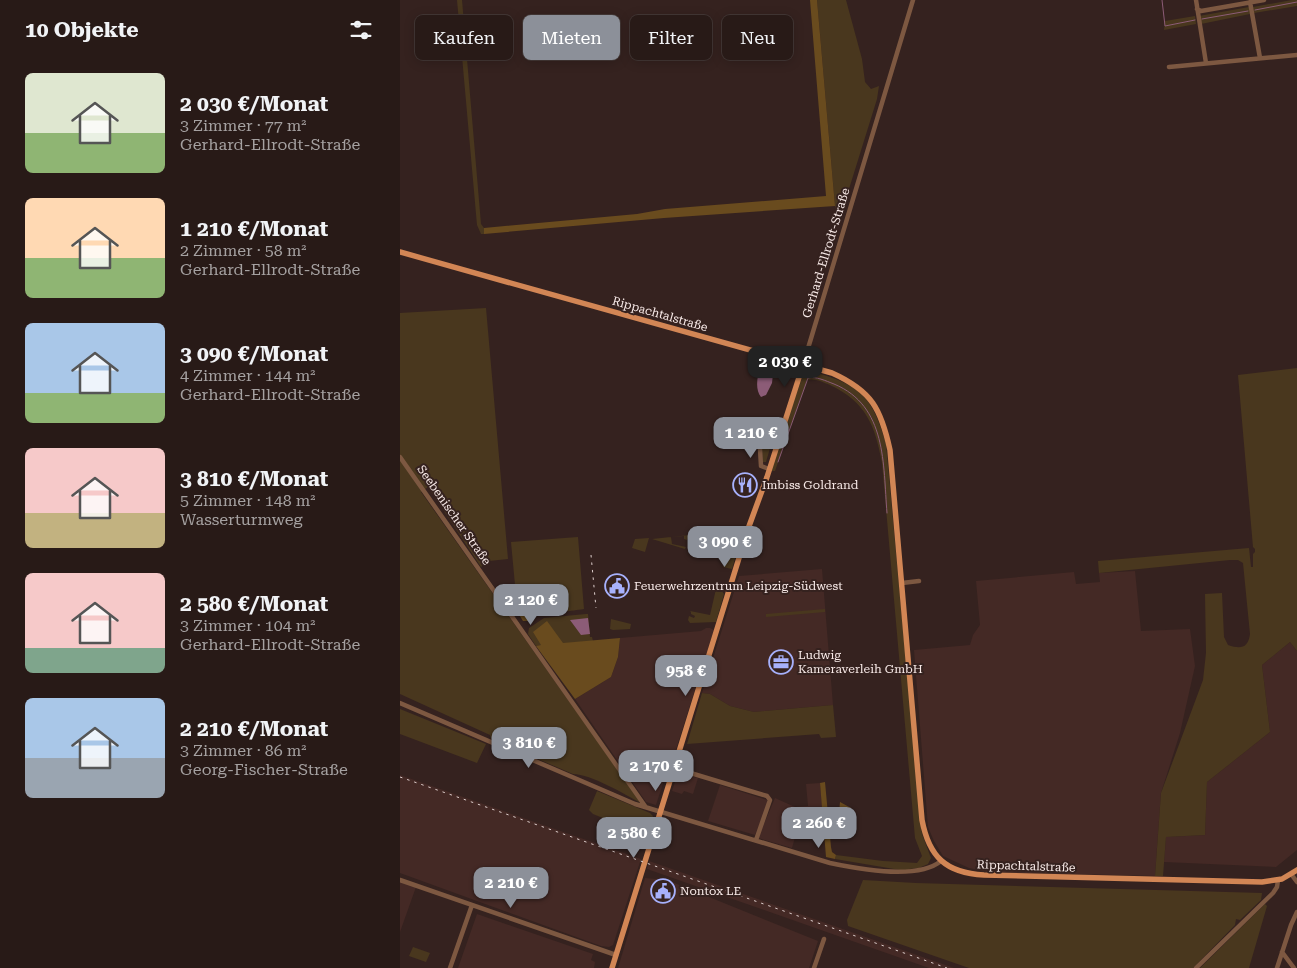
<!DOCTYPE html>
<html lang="de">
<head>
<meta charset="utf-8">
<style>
  body { margin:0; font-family:"Roboto Serif",serif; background:#302320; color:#f1f3f6; height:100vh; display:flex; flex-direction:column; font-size:19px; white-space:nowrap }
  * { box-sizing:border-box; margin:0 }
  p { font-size:16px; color:#a5a1a1 }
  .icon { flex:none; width:28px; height:28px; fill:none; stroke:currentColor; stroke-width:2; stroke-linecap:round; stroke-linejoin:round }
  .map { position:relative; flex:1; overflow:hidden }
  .side { display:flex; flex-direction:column; background:#281a17; width:400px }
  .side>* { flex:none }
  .guide { position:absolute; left:15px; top:15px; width:475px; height:45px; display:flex; gap:10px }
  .price { position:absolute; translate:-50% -42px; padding:0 11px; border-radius:10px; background:#8c9099; color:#fff; font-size:16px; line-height:32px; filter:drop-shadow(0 1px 2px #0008) }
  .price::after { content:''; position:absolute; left:50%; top:30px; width:15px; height:11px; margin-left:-8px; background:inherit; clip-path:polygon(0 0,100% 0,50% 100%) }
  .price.on { background:#222; color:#fff }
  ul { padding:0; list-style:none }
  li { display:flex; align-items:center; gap:15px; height:125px; padding:0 25px }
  li span { display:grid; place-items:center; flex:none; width:140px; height:100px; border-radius:8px; color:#555 }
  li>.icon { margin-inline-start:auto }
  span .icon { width:60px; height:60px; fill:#fffc; stroke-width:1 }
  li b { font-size:21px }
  h2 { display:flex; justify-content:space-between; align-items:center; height:60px; padding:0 25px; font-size:21px }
  .chip { padding:0 18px; border-radius:8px; background:#281a17; box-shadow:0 2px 12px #0003,0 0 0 1px #443836; font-size:18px; line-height:45px }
  .chip.on { background:#8c9099; color:#fff }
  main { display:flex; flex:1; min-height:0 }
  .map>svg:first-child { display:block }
</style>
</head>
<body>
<main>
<section class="side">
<h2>10 Objekte<svg class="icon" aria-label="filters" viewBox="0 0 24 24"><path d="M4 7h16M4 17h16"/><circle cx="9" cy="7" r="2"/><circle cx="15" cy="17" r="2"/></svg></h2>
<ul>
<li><span style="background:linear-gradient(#dfe7d0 60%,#8fb573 0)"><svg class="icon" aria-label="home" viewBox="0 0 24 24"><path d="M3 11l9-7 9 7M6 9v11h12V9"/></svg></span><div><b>2 030 €/Monat</b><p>3 Zimmer · 77 m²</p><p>Gerhard-Ellrodt-Straße</p></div></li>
<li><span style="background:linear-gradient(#ffd9b3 60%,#8fb573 0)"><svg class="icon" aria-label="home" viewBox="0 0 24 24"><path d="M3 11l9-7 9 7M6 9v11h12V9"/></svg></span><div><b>1 210 €/Monat</b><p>2 Zimmer · 58 m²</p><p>Gerhard-Ellrodt-Straße</p></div></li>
<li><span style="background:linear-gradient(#a9c7e8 70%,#8fb573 0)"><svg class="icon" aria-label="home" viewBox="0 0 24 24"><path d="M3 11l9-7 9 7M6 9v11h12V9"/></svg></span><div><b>3 090 €/Monat</b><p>4 Zimmer · 144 m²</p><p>Gerhard-Ellrodt-Straße</p></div></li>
<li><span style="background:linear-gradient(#f6c9c9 65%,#c2b280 0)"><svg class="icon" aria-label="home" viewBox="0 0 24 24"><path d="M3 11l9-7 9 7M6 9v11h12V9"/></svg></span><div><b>3 810 €/Monat</b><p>5 Zimmer · 148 m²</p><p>Wasserturmweg</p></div></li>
<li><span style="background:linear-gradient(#f6c9c9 75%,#7fa58c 0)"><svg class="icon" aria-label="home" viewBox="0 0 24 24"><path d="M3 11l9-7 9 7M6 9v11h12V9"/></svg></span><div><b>2 580 €/Monat</b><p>3 Zimmer · 104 m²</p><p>Gerhard-Ellrodt-Straße</p></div></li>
<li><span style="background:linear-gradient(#a9c7e8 60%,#9aa5b1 0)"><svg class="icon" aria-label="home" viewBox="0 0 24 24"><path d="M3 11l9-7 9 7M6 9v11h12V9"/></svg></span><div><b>2 210 €/Monat</b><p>3 Zimmer · 86 m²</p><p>Georg-Fischer-Straße</p></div></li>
</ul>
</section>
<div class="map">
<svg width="897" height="968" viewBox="0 0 897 968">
  <rect width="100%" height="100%" fill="#35221f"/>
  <!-- built -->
  <path fill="#442925" d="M422,569L433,705L354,712L330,706L310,694L302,693L339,576Z
    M735,571L741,631L790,629L795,666L780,733L761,793L755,876L589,872L569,868L543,856L534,841L528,827L514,650L570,645L573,635L580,625L576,581L674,572L676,584L700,582L699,573Z
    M306,628H310L314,630L271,765L266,774L256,805L246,802L175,699L211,677L218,657L220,638L301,631Z
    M890,642L897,651V850L876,867L764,862L766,837L805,835L807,782L870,732L862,665Z
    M278,773L298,778L293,794L284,791L282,794L272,791Z
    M0,775L241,859L213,945L209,947L201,946L0,873Z
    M420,783L424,825L398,827L392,848L358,838L375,798L395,807L408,806L406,784Z
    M320,785L367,800L368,804L355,835L308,821Z
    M249,861L554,968H529L247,869Z
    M245,878L267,880L418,941L409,968H218Z
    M0,881L16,887L0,932Z
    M77,914L193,954L191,960L195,962L194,968H58Z"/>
  <!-- green -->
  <path fill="#49371e" d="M57,0H62L81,224L84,228V234H81L77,225Z
    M417,0H446L462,59L465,82L471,89L479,86L477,99L444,205L437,212L435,206Z
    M892,0H897V6L854,13L853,7Z
    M849,7L850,14L801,24L799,16Z
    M795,16L796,24L764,30L765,21Z
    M86,308L108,559L89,561L81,567L28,487L21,492L241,803C224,794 191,774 173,774L91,739L90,735L0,694V313Z
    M897,368V651L890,642L862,665L870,732L807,782L805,835L766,837L763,876H755L761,793L803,680L806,653L805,594L822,593L824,637L828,645C840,649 848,649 850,634L843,563L838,560H830L699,573L698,561L849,548L851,567H853V554L855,552V549L853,547L838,375Z
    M414,372C461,385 473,398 486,444L522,834L531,858L528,864L519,868L509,869L512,872L435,859L436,855L483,861L517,863L522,856L515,838L482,463C475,425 466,402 430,385C423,382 414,378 407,380L375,471H371L386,423L402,378Z
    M375,431L366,462H363L361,433Z
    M336,531L342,534L332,569L323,567L327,553L314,549L319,532Z
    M316,532L312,548L289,541L292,534Z
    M290,535L287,540L284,539V536L271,537L272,544L286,547L285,549L252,539Z
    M178,537L184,609C176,610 145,615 140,613C128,609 120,596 120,585H115L111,542Z
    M249,538L245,552L232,548L235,539Z
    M316,589L322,591L324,594L316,622L290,623L288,620L289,616L294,618L295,616L291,614V612L290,611L310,615Z
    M425,609V612L366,617V614Z
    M186,614H188L190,637H192L193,641L136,646L128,634L129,628L144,618Z
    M211,619L231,624L230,629L213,630L210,629Z
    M302,693L310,694L330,706L354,712L433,705L436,737L421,738L419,734L287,744Z
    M0,709L86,744L77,763L0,734Z
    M197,791L250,813L253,816L247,836L193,814L189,810Z
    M463,880L516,883L862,893L861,900L840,920L836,919L835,925L793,968H569L448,926L447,920Z
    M865,904L867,906L849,968H800Z
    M13,947L30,953L26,962L9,956Z"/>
  <!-- forest -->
  <path fill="#694b1e" d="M410,0H417L435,206L264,218L84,234V228L237,214L265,209L426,196Z
    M115,585H120C120,598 129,606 140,613L129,621H123L118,613Z
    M147,621L163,643L220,638L218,657L211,677L175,699L136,646L141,645L133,632Z
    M425,782L431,847L432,852L436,855L435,859L426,857L420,783Z
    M440,802L451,808L452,816L447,826C439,822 439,811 440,802Z"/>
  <!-- water -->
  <path fill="#8c5c77" d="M360,368L369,370L373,374L372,383L366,395L361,397C355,390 357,377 360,368Z
    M188,618L190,634L181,635L170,620Z"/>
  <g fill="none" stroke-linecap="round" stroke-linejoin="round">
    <!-- stream -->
    <path stroke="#8c5c77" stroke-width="1" d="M762,0L765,26L795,20
      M855,10L897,2
      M802,19L848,11
      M378,462L408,378C416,376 426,381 434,384C487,406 483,464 487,513"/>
    <!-- minor -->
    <path stroke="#7d5841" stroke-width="4.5" d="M796,0L806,63
      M850,2L860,58
      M797,9L801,11L864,0
      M769,67L897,55
      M403,365L513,0
      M359,431L361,466L369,469
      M342,433L377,430H386
      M0,457L245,806
      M502,583L519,581
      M0,703L235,804L430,863C458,869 518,880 541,861
      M274,768L367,796L370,800L356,840
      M891,874L897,882
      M0,880L216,955
      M882,952L894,968
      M50,968L72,905
      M414,968L424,939
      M796,968L873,893L877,887L878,880
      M877,968L891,925L897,912"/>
    <!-- major -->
    <path stroke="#d28655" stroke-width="5.5" d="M0,252L432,373C472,391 481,409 490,450L522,820C529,857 546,873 584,875L862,882L882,879L897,870
      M212,968L348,529L367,477L403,365"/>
    <!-- rail -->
    <path stroke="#decfcd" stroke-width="1" stroke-dasharray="2.5 5" stroke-linecap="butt" d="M191,555L196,608
      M0,777L547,968"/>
  </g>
  <!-- icons -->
  <defs>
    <g id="restaurant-ring" transform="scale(1.25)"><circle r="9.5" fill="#35221f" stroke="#a7b1fc" stroke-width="1.5"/><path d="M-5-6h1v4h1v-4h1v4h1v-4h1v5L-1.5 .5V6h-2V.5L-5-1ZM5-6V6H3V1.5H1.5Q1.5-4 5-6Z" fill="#a7b1fc"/></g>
    <g id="civic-ring" transform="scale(1.25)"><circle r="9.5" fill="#35221f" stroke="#a7b1fc" stroke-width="1.5"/><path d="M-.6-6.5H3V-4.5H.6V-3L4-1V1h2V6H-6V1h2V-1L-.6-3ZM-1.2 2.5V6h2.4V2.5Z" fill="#a7b1fc"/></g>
    <g id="office-ring" transform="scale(1.25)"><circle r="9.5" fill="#35221f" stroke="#a7b1fc" stroke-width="1.5"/><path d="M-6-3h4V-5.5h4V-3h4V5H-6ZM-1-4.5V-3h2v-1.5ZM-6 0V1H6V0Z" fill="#a7b1fc"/></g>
  </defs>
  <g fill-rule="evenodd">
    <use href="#restaurant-ring" x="345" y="485"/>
    <use href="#civic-ring" x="217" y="586"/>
    <use href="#office-ring" x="381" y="662"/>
    <use href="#civic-ring" x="263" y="891"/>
  </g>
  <g text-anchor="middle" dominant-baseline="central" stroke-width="4" stroke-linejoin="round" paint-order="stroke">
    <!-- street labels -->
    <g font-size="12" fill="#f8eae8" stroke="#35221f">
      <text transform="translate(426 253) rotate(-73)">Gerhard-Ellrodt-Straße</text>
      <text transform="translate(260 314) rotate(16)">Rippachtalstraße</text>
      <text transform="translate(54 515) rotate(55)">Seebenischer Straße</text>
      <text transform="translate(626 866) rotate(2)">Rippachtalstraße</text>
    </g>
    <!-- poi labels -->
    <g font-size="12" fill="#f8eae8" stroke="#35221f" text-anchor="start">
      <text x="362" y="485">Imbiss Goldrand</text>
      <text x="234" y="586">Feuerwehrzentrum Leipzig-Südwest</text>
      <text x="398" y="655">Ludwig<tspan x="398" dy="14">Kameraverleih GmbH</tspan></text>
      <text x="280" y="891">Nontox LE</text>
    </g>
  </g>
</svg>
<b class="price on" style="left:385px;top:388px">2 030 €</b>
<b class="price" style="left:351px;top:459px">1 210 €</b>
<b class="price" style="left:325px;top:568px">3 090 €</b>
<b class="price" style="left:131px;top:626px">2 120 €</b>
<b class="price" style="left:286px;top:697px">958 €</b>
<b class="price" style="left:129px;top:769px">3 810 €</b>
<b class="price" style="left:256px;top:792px">2 170 €</b>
<b class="price" style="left:419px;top:849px">2 260 €</b>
<b class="price" style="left:234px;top:859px">2 580 €</b>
<b class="price" style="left:111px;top:909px">2 210 €</b>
<div class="guide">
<a class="chip">Kaufen</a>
<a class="chip on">Mieten</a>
<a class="chip">Filter</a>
<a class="chip">Neu</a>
</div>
</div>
</main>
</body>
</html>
